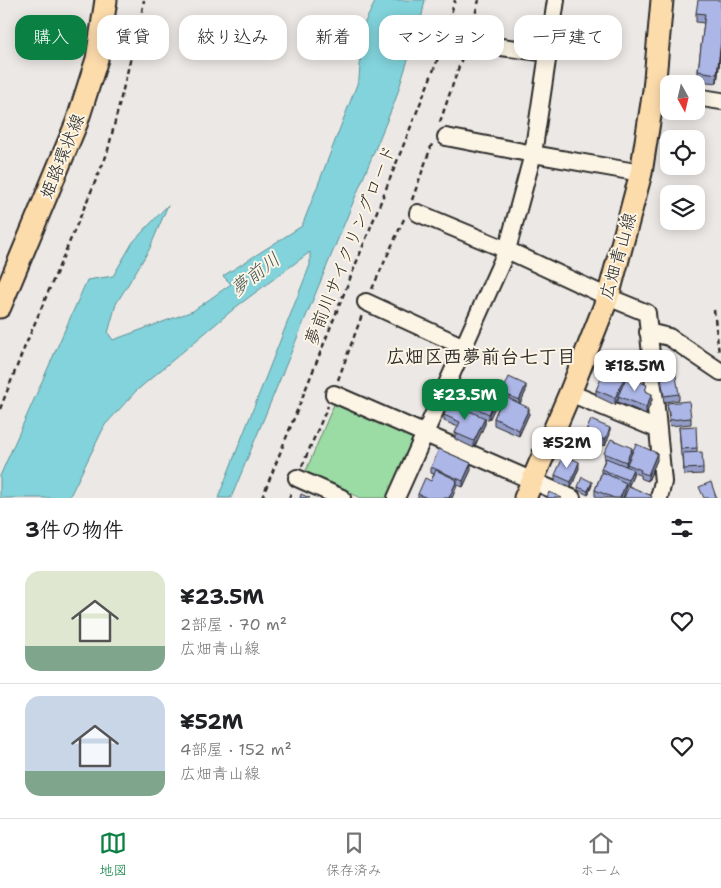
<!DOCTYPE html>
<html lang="ja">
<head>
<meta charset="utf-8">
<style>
  body { margin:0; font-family:"Shantell Sans","Klee One",sans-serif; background:#f6f6f6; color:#202124; height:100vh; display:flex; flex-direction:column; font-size:19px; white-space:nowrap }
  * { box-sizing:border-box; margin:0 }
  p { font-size:16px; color:#757577 }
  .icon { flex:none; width:28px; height:28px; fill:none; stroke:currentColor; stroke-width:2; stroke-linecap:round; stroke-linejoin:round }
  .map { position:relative; height:498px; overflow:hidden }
  .side { display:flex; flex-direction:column; background:#fff; flex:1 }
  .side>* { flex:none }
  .banner { position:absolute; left:15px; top:15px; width:691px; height:45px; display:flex; gap:10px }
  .needle { width:32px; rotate:172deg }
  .controls { position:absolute; left:660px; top:75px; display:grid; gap:10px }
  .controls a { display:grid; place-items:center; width:45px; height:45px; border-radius:10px; background:#fff; box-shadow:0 2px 12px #0003; font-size:25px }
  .price { position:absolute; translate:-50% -42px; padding:0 11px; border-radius:10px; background:#fff; color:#222; font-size:16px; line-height:32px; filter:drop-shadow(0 1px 2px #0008) }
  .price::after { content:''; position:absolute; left:50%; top:30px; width:15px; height:11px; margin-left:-8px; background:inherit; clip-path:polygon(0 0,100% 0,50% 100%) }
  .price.active { background:#0b8043; color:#fff }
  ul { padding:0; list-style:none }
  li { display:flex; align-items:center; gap:15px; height:125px; padding:0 25px }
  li+li { border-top:1px solid #e0e0e0 }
  li span { display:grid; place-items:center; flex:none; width:140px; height:100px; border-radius:15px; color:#555 }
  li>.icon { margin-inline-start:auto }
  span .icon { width:60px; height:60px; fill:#fffc; stroke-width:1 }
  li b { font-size:21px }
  h2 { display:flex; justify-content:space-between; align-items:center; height:60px; padding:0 25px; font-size:21px }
  .tag { padding:0 18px; border-radius:15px; background:#fff; box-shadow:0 2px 12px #0003; font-size:18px; line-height:45px }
  .tag.active { background:#0b8043; color:#fff }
  .tab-bar { display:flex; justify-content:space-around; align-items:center; height:70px; border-top:1px solid #e0e0e0; background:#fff; font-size:14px; color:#757577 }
  .tab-bar a { display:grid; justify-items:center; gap:2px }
  .tab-bar .active { color:#0b8043 }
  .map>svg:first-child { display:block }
</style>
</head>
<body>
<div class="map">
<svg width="721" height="498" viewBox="0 0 721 498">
  <rect width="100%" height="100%" fill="#ece8e5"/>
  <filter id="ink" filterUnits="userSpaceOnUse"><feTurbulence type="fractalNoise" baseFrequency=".02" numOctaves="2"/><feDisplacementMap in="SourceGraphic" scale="10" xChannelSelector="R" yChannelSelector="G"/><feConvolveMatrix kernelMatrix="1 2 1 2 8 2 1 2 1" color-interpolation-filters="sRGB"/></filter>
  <g filter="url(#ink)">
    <!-- green -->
    <path fill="#9bdba4" stroke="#638368" d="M335,402L411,434L414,444L389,498H361L305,473Z"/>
    <!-- water -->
    <path fill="#82d3db" stroke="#5f9095" d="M376,0H425L422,15L395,101L231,498H218L310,265V252L236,307L136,391L105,425L69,498H0V476L87,280L113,276L133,242L168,205L149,250L116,304L108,333L113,340L193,311L231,284L223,276L302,226L359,79L363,26Z"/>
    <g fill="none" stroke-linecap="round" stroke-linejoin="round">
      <!-- minor casing -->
      <g stroke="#2b2b2b" stroke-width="20">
        <path id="minor" d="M477,44L549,53
          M654,90L669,93
          M696,97L721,101
          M446,137L533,154L641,173
          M418,213L507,250L608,297L647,313L663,482L659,498
          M366,302L464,347
          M648,332L669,337L721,372
          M570,393L657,429
          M334,394L572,498
          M297,478L342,498
          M396,498L507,250L533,154L556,0"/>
      </g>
      <!-- major casing -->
      <g stroke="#2b2b2b" stroke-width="25">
        <path id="major" d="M0,307L77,122L97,59L106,0
          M525,498L570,393L608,297L641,173L654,90L662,0"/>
      </g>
      <!-- path -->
      <path stroke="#2b2b2b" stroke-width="2.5" stroke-dasharray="5 4" stroke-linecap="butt" d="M471,30L479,0
        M440,122L464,52
        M412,200L432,144
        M372,289L404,219
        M714,310L719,353
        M338,380L362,315
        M0,409L23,351L107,154L141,17L144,0
        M302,466L328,406
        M262,498L436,64L455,0
        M289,498L292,491"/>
      <!-- minor -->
      <use href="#minor" stroke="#fcf5e5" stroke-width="16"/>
      <!-- major -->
      <use href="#major" stroke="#fddcac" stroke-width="21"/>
    </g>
    <!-- wall -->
    <path fill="#949dc7" stroke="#2b2b2b" d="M721,0V51L717,83L698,81V71L704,23L696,22V13Z
      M660,372L679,394V400L664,402L660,378Z
      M625,381L647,391V392L652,400L646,414L618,402V397L615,405L596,396V390Z
      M526,391L520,403L529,414L519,436L494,425V418L502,399V393Z
      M458,400L497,403L489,420L485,418V424L474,448L455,439V433L458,427L444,421V415L458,406Z
      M667,403L691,418V424L670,426Z
      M679,427L697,448V452L703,468V474L684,475L683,456H681Z
      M586,431L610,434L605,446L586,438Z
      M632,452L657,460L648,481L640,478V475L633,473V476L628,487L626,486V489L623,498H599L595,496V490L601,474V469L605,459L604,453Z
      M431,467L471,470L463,487L457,485L452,498H418V494L431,481L434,474L431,473Z
      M579,468L571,488L555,481V475Z
      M592,485L588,495L578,490V487Z"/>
    <!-- shaded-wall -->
    <path fill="#787fa2" stroke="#2b2b2b" d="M721,41V51L717,83V74Z
      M625,376V382L615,405V398Z
      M526,385V391L519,406V400Z
      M652,394V400L646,414V407Z
      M497,396V403L489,420V414Z
      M529,408V414L519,436V430Z
      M485,418V424L474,448V441Z
      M610,428V434L605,446V440Z
      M632,448V454L627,464L626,469V462Z
      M657,453V460L648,481V475Z
      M579,462V468L571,488V482Z
      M471,463V470L463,487V481Z
      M633,469V476L628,487V480Z
      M457,480V486L452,498H449Z
      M592,482V485L588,495V491Z
      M626,483V489L623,498H620Z"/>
    <!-- building -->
    <path fill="#acb6e7" stroke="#2b2b2b" d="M698,0H721V41L717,74L698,71L705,14L696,13Z
      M606,367L625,376L615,398L596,390Z
      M675,370L679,394L664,396L660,372Z
      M627,376L647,385L645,391L652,394L646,407L618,396Z
      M509,377L526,385L519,400L502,393Z
      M466,383L497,396L489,414L458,400Z
      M504,396L529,408L519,430L494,418Z
      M689,401L691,418L670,420L667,403Z
      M449,402L485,418L474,441L455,433L460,422L444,415Z
      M591,420L610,428L605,440L586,431Z
      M696,426L697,448L681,449L679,427Z
      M611,439L632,448L626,462L604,453Z
      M636,444L657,453L648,475L640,472L641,470L627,464Z
      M439,449L471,463L463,481L431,467Z
      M702,452L703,468L684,469L683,453Z
      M564,455L579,462L571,482L555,475Z
      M606,458L633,469L628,480L601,469Z
      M436,470L457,480L449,498H427L418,494L425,478L431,481Z
      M602,472L626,483L620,498H614L595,490Z
      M582,477L592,482L588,491L578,487Z
      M711,482L716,497L712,498H704L699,487Z
      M629,486L652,496L651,498H624Z
      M549,492L562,498H547Z
      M301,494L310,498H300Z"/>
  </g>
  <g text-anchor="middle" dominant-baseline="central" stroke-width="4" stroke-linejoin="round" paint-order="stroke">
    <!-- street labels -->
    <g font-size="18" fill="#2b2b2b" stroke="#fcf5e5">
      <text transform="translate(62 156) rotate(-68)">姫路環状線</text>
      <text transform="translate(350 245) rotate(-68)">夢前川サイクリングロード</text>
      <text transform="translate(618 256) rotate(-74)">広畑青山線</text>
    </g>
    <!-- water labels -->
    <g font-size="19" font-style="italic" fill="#415557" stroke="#fcf5e5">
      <text transform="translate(255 274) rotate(-38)">夢前川</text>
    </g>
    <!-- neighbourhood labels -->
    <g font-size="19" font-weight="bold" fill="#2b2b2b" stroke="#fcf5e5">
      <text x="481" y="356">広畑区西夢前台七丁目</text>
    </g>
  </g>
</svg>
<div class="controls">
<a><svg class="needle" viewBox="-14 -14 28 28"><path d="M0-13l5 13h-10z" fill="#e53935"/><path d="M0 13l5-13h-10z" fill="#757577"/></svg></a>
<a><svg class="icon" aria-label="locate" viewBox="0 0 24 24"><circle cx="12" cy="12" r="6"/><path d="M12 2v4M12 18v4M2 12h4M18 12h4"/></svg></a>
<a><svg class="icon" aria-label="layers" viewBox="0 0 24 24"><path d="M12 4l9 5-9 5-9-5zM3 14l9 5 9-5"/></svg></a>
</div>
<b class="price" style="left:635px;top:392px">¥18.5M</b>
<b class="price active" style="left:465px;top:421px">¥23.5M</b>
<b class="price" style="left:567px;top:469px">¥52M</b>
<div class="banner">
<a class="tag active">購入</a>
<a class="tag">賃貸</a>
<a class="tag">絞り込み</a>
<a class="tag">新着</a>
<a class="tag">マンション</a>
<a class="tag">一戸建て</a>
</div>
</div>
<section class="side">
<h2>3件の物件<svg class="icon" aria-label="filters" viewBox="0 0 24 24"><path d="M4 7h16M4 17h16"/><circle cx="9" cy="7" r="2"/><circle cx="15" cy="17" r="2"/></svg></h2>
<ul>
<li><span style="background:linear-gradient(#dfe7d0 75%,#7fa58c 0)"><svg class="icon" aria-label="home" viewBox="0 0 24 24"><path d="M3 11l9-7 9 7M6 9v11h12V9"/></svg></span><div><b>¥23.5M</b><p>2部屋 · 70 m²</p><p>広畑青山線</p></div><svg class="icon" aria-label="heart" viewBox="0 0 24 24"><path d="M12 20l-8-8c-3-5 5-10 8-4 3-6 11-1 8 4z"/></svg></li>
<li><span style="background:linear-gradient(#c9d6e8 75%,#7fa58c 0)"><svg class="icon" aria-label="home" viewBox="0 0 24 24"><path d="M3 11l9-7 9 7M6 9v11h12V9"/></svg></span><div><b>¥52M</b><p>4部屋 · 152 m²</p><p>広畑青山線</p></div><svg class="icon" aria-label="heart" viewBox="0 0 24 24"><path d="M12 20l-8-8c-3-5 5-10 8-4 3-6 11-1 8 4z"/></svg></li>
</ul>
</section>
<nav class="tab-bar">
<a class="active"><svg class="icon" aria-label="map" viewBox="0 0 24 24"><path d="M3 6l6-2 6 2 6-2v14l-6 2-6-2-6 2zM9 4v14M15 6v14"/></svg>地図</a>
<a><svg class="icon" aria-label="saved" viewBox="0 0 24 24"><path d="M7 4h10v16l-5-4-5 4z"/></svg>保存済み</a>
<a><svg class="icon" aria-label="home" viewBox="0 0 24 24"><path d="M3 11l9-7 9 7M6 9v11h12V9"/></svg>ホーム</a>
</nav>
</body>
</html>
